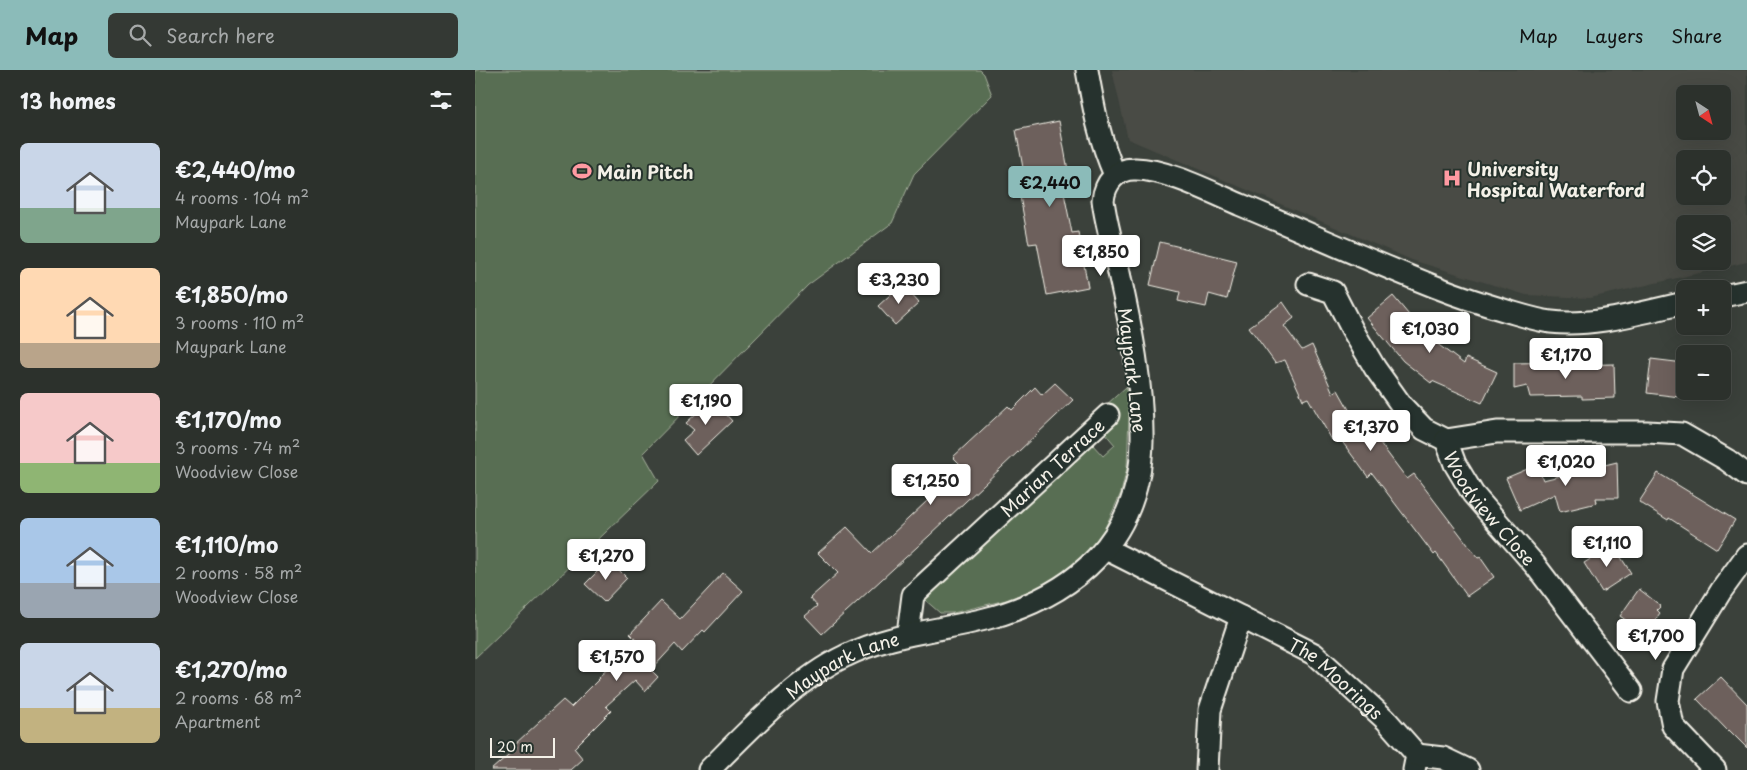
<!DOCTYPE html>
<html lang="en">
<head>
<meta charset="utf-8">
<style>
  body { margin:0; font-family:"Playpen Sans",sans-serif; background:#343934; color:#f1f3f6; height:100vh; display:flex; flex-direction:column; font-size:19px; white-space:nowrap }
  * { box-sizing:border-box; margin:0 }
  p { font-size:16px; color:#a6a9a9 }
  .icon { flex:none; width:28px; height:28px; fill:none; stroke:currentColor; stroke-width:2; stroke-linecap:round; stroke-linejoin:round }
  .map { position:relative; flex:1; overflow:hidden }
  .details { display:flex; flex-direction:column; background:#2c312c; width:475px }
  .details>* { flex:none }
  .needle { width:32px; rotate:144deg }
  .controls { position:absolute; left:1201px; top:15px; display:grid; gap:10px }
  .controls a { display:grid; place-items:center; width:55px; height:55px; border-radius:8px; background:#2c312c; box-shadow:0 5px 20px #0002,0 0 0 1px #484c48; font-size:25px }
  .scale { position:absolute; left:15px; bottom:12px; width:65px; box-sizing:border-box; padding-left:5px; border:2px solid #f4f1e8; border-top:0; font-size:14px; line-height:18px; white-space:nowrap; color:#f4f1e8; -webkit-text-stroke:4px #26332d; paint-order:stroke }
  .price { position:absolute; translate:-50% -42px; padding:0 11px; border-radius:5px; background:#fff; color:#222; font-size:16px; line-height:32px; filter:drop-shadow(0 1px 2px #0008) }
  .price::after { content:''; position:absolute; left:50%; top:30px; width:15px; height:11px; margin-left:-8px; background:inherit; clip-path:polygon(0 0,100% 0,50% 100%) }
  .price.selected { background:#8bbbb9; color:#111 }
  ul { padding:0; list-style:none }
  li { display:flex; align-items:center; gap:15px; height:125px; padding:0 20px }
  li span { display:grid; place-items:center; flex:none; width:140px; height:100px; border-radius:8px; color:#555 }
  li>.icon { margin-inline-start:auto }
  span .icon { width:60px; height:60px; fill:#fffc; stroke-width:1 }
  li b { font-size:21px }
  h2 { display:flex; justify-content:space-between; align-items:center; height:60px; padding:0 20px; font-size:21px }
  header { display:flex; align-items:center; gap:30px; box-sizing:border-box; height:70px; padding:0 25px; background:#8bbbb9; color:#111 }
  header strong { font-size:24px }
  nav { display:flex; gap:28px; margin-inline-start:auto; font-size:18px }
  .search { width:350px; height:45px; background:#343934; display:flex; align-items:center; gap:12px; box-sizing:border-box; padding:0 18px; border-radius:8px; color:#a6a9a9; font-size:19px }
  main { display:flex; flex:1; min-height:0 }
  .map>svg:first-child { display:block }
</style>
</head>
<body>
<header>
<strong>Map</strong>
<div class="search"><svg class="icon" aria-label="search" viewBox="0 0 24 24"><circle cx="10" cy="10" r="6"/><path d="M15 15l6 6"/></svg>Search here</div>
<nav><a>Map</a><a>Layers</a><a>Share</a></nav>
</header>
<main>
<section class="details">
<h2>13 homes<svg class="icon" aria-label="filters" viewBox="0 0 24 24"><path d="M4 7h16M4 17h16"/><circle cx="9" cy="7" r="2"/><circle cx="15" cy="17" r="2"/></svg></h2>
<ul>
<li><span style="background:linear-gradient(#c9d6e8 65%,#7fa58c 0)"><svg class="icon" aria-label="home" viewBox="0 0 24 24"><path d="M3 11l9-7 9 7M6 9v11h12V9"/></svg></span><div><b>€2,440/mo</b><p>4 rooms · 104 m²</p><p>Maypark Lane</p></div></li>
<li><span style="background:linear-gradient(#ffd9b3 75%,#b9a48a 0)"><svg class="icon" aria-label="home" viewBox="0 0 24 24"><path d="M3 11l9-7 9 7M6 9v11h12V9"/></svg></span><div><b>€1,850/mo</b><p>3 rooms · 110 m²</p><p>Maypark Lane</p></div></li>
<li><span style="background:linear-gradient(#f6c9c9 70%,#8fb573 0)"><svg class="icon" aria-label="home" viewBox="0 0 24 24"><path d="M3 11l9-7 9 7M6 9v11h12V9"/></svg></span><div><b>€1,170/mo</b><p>3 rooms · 74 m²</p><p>Woodview Close</p></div></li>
<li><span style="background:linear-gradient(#a9c7e8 65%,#9aa5b1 0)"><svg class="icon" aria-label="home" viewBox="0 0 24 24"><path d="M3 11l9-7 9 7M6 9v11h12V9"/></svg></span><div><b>€1,110/mo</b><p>2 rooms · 58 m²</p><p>Woodview Close</p></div></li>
<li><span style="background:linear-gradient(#c9d6e8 65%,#c2b280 0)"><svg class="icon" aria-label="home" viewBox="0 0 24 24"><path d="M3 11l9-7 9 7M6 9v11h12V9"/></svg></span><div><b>€1,270/mo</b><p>2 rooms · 68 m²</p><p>Apartment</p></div></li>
</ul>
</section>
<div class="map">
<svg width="1272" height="700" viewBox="0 0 1272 700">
  <rect width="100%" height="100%" fill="#3b413b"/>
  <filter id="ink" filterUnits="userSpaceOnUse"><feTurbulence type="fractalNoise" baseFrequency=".02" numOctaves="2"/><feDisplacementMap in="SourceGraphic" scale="10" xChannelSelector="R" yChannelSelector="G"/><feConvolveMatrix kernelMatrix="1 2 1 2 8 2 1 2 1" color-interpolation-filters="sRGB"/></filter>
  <g filter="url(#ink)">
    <!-- built -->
    <path fill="#4a4b45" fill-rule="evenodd" d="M637,0H1272V192L1115,228L1051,225L937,190L653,69ZM1210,24H1248V61H1210ZM1210,89H1248V126H1210ZM1210,154H1248V191H1210Z"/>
    <!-- green -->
    <path fill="#596e52" stroke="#a6b09d" d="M0,0H505L509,4L517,25L439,104L417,153L333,215L168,383L184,411L0,588Z
      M651,317L654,344L652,398L646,423L630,458L610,485L584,505L562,518L531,530L478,543H465L449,529L616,373L628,386L640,375L629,362L642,350L630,336Z"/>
    <!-- building -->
    <path fill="#6d615c" stroke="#f4f1e8" d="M584,51L595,111L587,113L597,163L603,162L613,217L572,225L562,173L554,174L543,116L551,114L541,60Z
      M685,172L762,191L752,229L734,224L731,237L703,231L705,222L675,215Z
      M427,214L444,233L420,255L403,236Z
      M918,226L939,251L936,254L989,294L991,288L1022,302L1007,333L957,311L956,313L928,291L892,248Z
      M808,232L819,248L809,256L827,280L837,275L858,323L863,320L886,361L893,357L932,409L939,404L1003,488L1005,487L1019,507L992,526L961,483L959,485L897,403L893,407L863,366L857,370L833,328L828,330L810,290L800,293L774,257Z
      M1176,289L1209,293L1205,327L1172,323Z
      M1092,292V295L1139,294L1140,328L1107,329V326L1055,327L1052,316L1039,319V293Z
      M580,313L598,330L454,466L347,564L330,546L342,536L335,528L363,503L343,483L372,457L397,483L488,397L478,387L533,336L537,340L560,317L567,325Z
      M237,329L257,351L221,385L208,370L219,360L211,353Z
      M1142,392L1143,428H1121L1122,433L1085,442L1080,424L1045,440L1031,408L1062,395L1068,410Z
      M1183,403L1260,450L1242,479L1194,448L1193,450L1164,432Z
      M1138,475L1156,503L1127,522L1109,493Z
      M134,490L152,508L129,532L110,514Z
      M248,503L268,521L230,562L228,560L207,582L200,574L176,600L183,607L170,621L160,610L131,636L136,641L99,678L108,689L96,700H16L42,677L40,674L88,630L96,637L125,608L124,607L162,571L155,564L186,531L205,549Z
      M1164,519L1186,536L1182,540L1185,543L1170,564L1145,546Z
      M1246,607L1272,634V678L1254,660L1253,661L1222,629Z"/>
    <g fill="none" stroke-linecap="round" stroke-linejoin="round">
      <!-- minor casing -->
      <g stroke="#f4f1e8" stroke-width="25">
        <g id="minor">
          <path d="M612,0C619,40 624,68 640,105"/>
          <path id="s1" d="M833,214L858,222L877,259L900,298L927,336L949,359L971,370L980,394L998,424L1060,495L1156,621"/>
          <path d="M1248,226L1272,221"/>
          <path d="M971,370L1022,362H1172L1207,364L1252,390L1272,405"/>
          <path id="s2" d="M631,479L839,584L911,650L942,685L939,700"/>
          <path id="s3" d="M433,564L438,525L633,345"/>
          <path d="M942,685L968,688L993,700"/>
          <path id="s4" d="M234,700C272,662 321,609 370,586C414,564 463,561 510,549C600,526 665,469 667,371C668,316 656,257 644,203C639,179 631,155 628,130C630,113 641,99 659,99C689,98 738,123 766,135C831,162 895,191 961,217C984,226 1008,234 1032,241C1046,245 1061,250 1076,252C1120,257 1167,242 1210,233"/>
          <path d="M732,700L735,640L766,547"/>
          <path d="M1240,700L1198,656L1193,631L1198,599L1246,521L1272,485"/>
        </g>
      </g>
      <!-- minor -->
      <use href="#minor" stroke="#26332d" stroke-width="21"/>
    </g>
  </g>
  <!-- icons -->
  <defs>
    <g id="stadium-bare" transform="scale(1.5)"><path d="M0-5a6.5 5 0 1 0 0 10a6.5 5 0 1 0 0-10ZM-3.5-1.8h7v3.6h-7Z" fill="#ff9aa2" stroke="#26332d" stroke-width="2.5" paint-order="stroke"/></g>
    <g id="hospital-bare" transform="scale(1.5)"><path d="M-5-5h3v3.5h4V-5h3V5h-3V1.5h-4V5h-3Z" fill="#ff9aa2" stroke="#26332d" stroke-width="2.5" paint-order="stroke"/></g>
  </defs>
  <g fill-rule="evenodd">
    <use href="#stadium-bare" x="107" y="101"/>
    <use href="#hospital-bare" x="977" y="108"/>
  </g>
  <g text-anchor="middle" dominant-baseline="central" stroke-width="4" stroke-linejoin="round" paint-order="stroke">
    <!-- poi labels -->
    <g font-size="18" font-weight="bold" fill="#f4f1e8" stroke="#26332d" text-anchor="start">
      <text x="992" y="98">University<tspan x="992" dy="21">Hospital Waterford</tspan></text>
      <text x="122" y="101">Main Pitch</text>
    </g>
    <!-- street labels -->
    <g font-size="18" fill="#f4f1e8" stroke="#26332d">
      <text transform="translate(658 300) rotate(83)">Maypark Lane</text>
      <text stroke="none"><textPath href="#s3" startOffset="228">Marian Terrace</textPath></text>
      <text stroke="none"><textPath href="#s1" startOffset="298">Woodview Close</textPath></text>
      <text stroke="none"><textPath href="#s4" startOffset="172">Maypark Lane</textPath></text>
      <text stroke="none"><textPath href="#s2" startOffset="265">The Moorings</textPath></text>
    </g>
  </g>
</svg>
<div class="controls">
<a><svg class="needle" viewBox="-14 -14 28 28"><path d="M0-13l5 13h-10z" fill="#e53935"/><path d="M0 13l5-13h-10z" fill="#a6a9a9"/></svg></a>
<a><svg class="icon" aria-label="locate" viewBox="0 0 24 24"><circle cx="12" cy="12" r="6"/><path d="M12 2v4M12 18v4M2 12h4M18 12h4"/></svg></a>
<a><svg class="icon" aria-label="layers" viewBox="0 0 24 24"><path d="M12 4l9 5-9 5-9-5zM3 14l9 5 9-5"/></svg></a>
<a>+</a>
<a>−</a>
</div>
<div class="scale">20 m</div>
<b class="price selected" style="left:575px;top:138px">€2,440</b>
<b class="price" style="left:626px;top:207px">€1,850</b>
<b class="price" style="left:424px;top:235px">€3,230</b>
<b class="price" style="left:955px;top:284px">€1,030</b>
<b class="price" style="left:1091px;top:310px">€1,170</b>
<b class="price" style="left:231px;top:356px">€1,190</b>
<b class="price" style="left:896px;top:382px">€1,370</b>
<b class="price" style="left:1091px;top:417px">€1,020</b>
<b class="price" style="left:456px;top:436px">€1,250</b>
<b class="price" style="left:1132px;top:498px">€1,110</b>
<b class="price" style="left:131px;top:511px">€1,270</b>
<b class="price" style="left:1181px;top:591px">€1,700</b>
<b class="price" style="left:142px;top:612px">€1,570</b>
</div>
</main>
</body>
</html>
